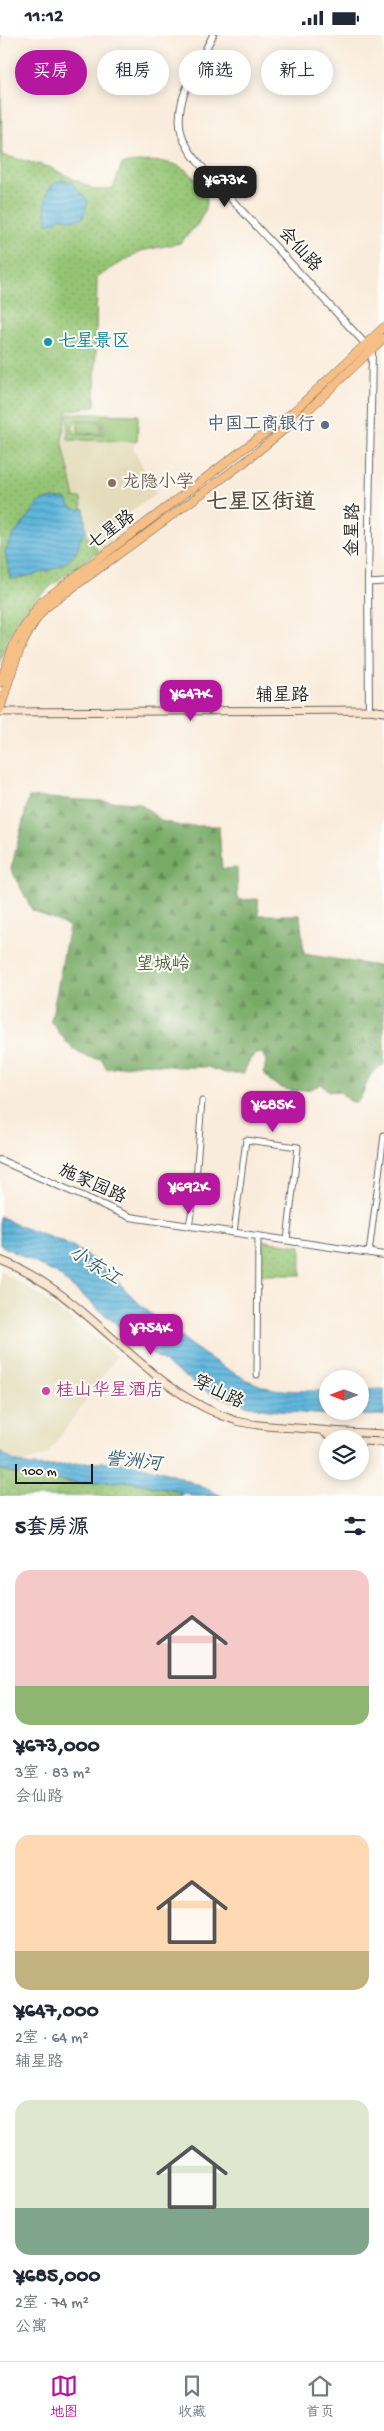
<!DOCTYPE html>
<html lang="zh">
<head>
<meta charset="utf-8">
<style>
  body { margin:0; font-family:"Gochi Hand","LXGW WenKai TC",sans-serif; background:#f6f6f7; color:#1f2937; height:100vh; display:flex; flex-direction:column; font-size:19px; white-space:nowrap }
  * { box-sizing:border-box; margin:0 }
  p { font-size:16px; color:#747a83 }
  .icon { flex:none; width:28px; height:28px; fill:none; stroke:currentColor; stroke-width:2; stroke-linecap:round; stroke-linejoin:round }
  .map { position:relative; height:1461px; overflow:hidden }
  .panel { display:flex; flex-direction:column; background:#fff; flex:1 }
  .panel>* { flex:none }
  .guide { position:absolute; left:15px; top:15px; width:355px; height:45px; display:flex; gap:10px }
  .needle { width:32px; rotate:270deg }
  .controls { position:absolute; left:319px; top:1335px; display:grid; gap:10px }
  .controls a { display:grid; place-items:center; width:50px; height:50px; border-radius:50%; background:#fff; box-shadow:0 2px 12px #0003; font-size:25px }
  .scale { position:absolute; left:15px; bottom:12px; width:78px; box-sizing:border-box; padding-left:5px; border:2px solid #1c1c1c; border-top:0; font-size:14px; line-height:18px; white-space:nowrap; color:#1c1c1c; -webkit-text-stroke:4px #fdfcf7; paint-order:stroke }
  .price { position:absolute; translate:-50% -42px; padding:0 11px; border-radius:10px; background:#b5179e; color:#fff; font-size:16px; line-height:32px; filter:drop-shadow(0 1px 2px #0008) }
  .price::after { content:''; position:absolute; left:50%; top:30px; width:15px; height:11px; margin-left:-8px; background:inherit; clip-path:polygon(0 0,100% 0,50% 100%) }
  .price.on { background:#222; color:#fff }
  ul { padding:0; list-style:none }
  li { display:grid; align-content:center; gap:10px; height:265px; padding:0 15px }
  li span { display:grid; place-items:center; height:155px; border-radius:15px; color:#555 }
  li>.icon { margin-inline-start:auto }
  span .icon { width:90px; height:90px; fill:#fffc; stroke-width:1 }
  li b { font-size:21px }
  h2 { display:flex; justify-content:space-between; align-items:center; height:60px; padding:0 15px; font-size:21px }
  .pill { padding:0 18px; border-radius:22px; background:#fff; box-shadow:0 2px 12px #0003; font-size:18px; line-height:45px }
  .pill.on { background:#b5179e; color:#fff }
  .status { display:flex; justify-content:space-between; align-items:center; height:35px; padding:0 25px; background:#fff; direction:ltr }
  .status svg { height:14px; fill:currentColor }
  .menu { display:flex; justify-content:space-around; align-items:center; height:70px; border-top:1px solid #e0e1e3; background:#fff; font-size:14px; color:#747a83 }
  .menu a { display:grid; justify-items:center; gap:2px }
  .menu .on { color:#b5179e }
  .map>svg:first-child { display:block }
</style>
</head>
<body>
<div class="status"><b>11:12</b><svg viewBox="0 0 49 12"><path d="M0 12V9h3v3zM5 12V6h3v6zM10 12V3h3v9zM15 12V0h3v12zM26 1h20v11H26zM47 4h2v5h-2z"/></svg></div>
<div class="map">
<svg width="384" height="1461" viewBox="0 0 384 1461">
  <defs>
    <pattern id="green-dots" width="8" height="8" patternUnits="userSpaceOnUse" patternTransform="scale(1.25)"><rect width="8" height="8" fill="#94c473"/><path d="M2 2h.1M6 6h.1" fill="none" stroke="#7fa863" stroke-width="1.8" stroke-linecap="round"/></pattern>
    <pattern id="forest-firs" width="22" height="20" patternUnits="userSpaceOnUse" patternTransform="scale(1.25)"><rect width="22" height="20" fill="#77aa65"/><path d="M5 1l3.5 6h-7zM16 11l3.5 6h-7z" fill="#618a52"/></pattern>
    <pattern id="water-rules" width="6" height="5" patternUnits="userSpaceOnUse" patternTransform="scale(1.25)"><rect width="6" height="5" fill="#60b6dc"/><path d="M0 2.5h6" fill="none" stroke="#4e93b2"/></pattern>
  </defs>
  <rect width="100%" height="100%" fill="#fdfcf7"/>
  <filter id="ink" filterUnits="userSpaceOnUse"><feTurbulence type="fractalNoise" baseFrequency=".02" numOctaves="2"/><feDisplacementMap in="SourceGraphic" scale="10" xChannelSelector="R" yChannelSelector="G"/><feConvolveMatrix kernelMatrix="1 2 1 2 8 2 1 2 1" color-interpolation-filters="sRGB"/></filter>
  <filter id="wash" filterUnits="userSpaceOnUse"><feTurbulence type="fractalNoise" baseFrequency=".0096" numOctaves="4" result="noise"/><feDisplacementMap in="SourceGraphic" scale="20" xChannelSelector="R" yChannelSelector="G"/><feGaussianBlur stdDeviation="1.12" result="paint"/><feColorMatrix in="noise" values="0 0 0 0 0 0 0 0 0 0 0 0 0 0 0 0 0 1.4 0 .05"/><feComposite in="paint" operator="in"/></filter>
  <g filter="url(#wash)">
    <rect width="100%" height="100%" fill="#f9ecdc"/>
    <!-- built -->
    <path fill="#e3dbba" d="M67,376L140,379L138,406L133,412L156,459L106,494L112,506L99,517L86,501L84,473L75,463L62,405Z
      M0,1236L29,1253L117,1321L47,1420L21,1429L0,1417Z"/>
    <!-- green -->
    <path fill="url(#green-dots)" stroke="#587048" d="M0,0L2,120L49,132L96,155L113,153L122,129C144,126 173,122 191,139C197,145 202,155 207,162L205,176L197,190L180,208L141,216L97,242L95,371L67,376L62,405L75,463H81L86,501L99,517C68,538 28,563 11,597C6,607 3,617 0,627Z
      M259,1205L301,1211V1240H260Z
      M0,1435L45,1445L54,1444L78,1449L127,1446L180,1457L181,1461H0Z"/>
    <!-- forest -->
    <path fill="url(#forest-firs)" stroke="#4a6340" d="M29,762L139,768L162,786L180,791H219L222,834L237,833L238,865L258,864L259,880H300L304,919L384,932V1030C365,1036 368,1055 357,1067H351L340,1057L328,1056L321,1049C304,1060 274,1058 264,1037L266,1026L262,1018C250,1019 248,1028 244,1038H225L208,1032H178L145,1028L106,1034L102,1024C72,1022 67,1007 51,986L69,891L32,875L11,834Z"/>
    <!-- pitch -->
    <path fill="#94c473" stroke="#587048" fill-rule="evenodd" d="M68,379L138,380L137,406L68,405ZM76,385H103V400L76,399L72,393Z
      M78,386L101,387V399L78,398Z"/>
    <!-- water -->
    <path fill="url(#water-rules)" stroke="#3e697c" d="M62,145L71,147L88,166L83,182L74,185L61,182L54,187L47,189C45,172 42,150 62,145Z
      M52,463L67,464L70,471L79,475L84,473L86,496C78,502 81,509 76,517C66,535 33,539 15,544L10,543L5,517L10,505L40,467Z
      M0,1181C26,1197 57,1201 83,1218C106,1232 123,1253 142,1271C172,1298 222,1335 259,1350C279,1358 306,1355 327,1356L328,1376H360V1355L384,1354V1380L339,1381L267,1375L237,1368L210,1358L148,1316L57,1239L0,1210Z
      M0,1417C6,1421 13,1426 20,1428C41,1437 88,1425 112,1427C151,1430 187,1444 222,1461H191L187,1459L181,1461L180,1457L127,1446L78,1449L54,1444L45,1445L0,1435Z"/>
  </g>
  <g filter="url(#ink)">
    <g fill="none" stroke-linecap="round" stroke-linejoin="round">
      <!-- minor casing -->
      <g stroke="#69655f" stroke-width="7">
        <path id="minor" d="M368,548L384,547
          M189,1191L195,1157L202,1066
          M234,1197L246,1105L298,1112L287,1205
          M369,1218L384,1100
          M257,1340L258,1201"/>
      </g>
      <!-- tertiary casing -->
      <g stroke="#69655f" stroke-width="8">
        <path id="tertiary" d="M213,0C197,33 164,76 188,113C193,122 201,130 207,138L372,316L368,548L369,675
          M0,1125L130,1182L384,1220"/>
      </g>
      <!-- secondary casing -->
      <g stroke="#69655f" stroke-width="9">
        <path id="secondary" d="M0,677L369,675L384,677
          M0,1225C91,1259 143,1357 237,1386C256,1391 277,1392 297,1393C326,1396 355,1398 384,1399
          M325,1398L340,1404
          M360,1406L384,1407"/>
      </g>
      <!-- primary casing -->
      <g stroke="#69655f" stroke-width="9">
        <path id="primary" d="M0,648L15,606L40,568L294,376L384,292
          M0,675C11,639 20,603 45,573L246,426L307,376L384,303"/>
      </g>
      <!-- minor -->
      <use href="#minor" stroke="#fff" stroke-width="5"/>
      <!-- tertiary -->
      <use href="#tertiary" stroke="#fff" stroke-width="6"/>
      <!-- secondary -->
      <use href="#secondary" stroke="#fbe5cf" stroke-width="7"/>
      <!-- primary -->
      <use href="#primary" stroke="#f5bf86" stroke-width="8"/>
    </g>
  </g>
  <!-- markers -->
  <circle fill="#0f9aa8" stroke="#fdfcf7" stroke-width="2" cx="48" cy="307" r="5"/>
  <circle fill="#5c6f8a" stroke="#fdfcf7" stroke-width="2" cx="325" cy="390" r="5"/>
  <circle fill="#8d6e63" stroke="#fdfcf7" stroke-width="2" cx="112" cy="448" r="5"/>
  <circle fill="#d1479c" stroke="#fdfcf7" stroke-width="2" cx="46" cy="1356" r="5"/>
  <g text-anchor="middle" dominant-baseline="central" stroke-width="4" stroke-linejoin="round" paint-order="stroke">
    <!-- street labels -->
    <g font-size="18" fill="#1c1c1c" stroke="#fdfcf7">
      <text transform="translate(299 215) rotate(47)">会仙路</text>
      <text transform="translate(354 495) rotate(-89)">金星路</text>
      <text transform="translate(112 496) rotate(-37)">七星路</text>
      <text x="282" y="661">辅星路</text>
      <text transform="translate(92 1150) rotate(24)">施家园路</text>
      <text transform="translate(218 1358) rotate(26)">穿山路</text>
    </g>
    <!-- culture labels -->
    <g font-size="18" fill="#0d838f" stroke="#fdfcf7" text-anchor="start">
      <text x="58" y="307">七星景区</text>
    </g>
    <!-- service labels -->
    <g font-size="18" fill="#4e5e75" stroke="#fdfcf7" text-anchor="end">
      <text x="315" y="390">中国工商银行</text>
    </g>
    <!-- education labels -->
    <g font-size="18" fill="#785e54" stroke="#fdfcf7" text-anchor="start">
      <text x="122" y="448">龙隐小学</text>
    </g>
    <!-- park labels -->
    <g font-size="18" fill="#4c5f3f" stroke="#fdfcf7">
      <text x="163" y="930">望城岭</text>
    </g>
    <!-- hotel labels -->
    <g font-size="18" fill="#b23c85" stroke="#fdfcf7" text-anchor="start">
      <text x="56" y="1356">桂山华星酒店</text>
    </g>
    <!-- water labels -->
    <g font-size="19" font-style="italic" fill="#3b6172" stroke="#fdfcf7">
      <text transform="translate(94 1232) rotate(32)">小东江</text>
      <text transform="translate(133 1428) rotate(6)">訾洲河</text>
    </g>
    <!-- district labels -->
    <g font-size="22" font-weight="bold" fill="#604f3e" stroke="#fdfcf7">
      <text x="261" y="469">七星区街道</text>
    </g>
  </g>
</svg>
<div class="controls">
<a><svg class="needle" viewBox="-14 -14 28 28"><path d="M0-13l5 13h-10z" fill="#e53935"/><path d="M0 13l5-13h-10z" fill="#747a83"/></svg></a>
<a><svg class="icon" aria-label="layers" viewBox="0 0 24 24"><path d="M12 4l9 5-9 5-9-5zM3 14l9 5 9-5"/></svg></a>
</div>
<div class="scale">100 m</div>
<b class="price on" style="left:225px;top:173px">¥673K</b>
<b class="price" style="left:191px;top:687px">¥647K</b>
<b class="price" style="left:273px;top:1098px">¥685K</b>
<b class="price" style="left:189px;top:1180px">¥692K</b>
<b class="price" style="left:151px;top:1321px">¥754K</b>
<div class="guide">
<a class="pill on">买房</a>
<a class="pill">租房</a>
<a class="pill">筛选</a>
<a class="pill">新上</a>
</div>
</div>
<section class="panel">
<h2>5套房源<svg class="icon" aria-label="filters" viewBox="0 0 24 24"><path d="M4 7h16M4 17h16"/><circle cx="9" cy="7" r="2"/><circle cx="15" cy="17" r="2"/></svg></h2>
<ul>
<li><span style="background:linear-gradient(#f6c9c9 75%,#8fb573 0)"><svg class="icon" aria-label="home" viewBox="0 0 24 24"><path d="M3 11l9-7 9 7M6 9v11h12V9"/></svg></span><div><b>¥673,000</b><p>3室 · 83 m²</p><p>会仙路</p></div></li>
<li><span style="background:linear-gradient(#ffd9b3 75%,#c2b280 0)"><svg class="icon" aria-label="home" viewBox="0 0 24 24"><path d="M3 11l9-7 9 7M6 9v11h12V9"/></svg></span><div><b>¥647,000</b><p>2室 · 64 m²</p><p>辅星路</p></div></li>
<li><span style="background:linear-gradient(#dfe7d0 70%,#7fa58c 0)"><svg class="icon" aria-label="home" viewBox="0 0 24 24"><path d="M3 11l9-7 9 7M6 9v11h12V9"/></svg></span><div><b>¥685,000</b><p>2室 · 74 m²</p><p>公寓</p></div></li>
</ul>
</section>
<nav class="menu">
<a class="on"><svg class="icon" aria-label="map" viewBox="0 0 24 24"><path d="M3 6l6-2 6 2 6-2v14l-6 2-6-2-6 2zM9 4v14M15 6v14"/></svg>地图</a>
<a><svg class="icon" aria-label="saved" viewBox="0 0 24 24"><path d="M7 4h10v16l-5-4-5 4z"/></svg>收藏</a>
<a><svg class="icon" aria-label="home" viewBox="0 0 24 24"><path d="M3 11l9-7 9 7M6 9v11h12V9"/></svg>首页</a>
</nav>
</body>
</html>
